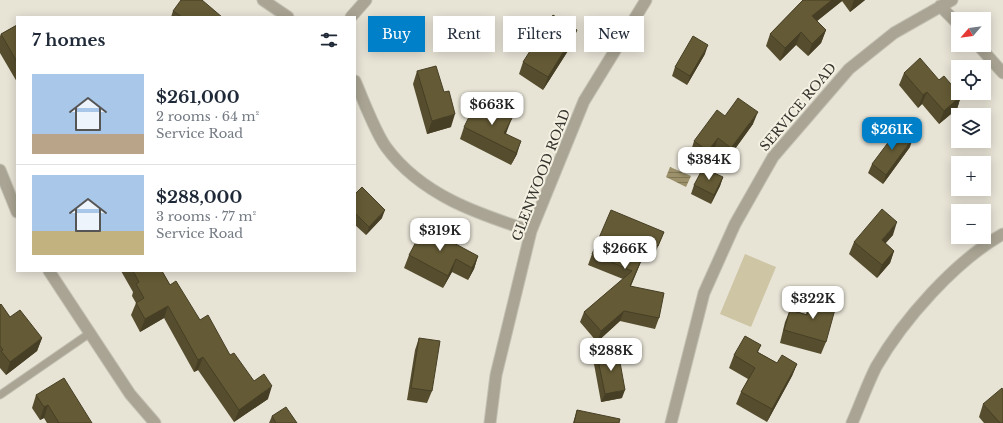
<!DOCTYPE html>
<html lang="en">
<head>
<meta charset="utf-8">
<style>
  body { margin:0; font-family:"Libre Baskerville",serif; background:#f6f6f7; color:#1f2937; height:100vh; display:flex; flex-direction:column; font-size:15px; white-space:nowrap }
  * { box-sizing:border-box; margin:0 }
  p { font-size:13px; color:#747a83 }
  .icon { flex:none; width:22px; height:22px; fill:none; stroke:currentColor; stroke-width:2; stroke-linecap:round; stroke-linejoin:round }
  .map { position:relative; flex:1; overflow:hidden }
  .sheet { position:absolute; left:16px; top:16px; width:340px; height:256px; display:flex; flex-direction:column; background:#fff; border-radius:0px; box-shadow:0 2px 10px #0003 }
  .sheet>* { flex:none }
  .banner { position:absolute; left:368px; top:16px; width:380px; height:36px; display:flex; gap:8px }
  .needle { width:26px; rotate:242deg }
  .controls { position:absolute; left:951px; top:12px; display:grid; gap:8px }
  .controls a { display:grid; place-items:center; width:40px; height:40px; border-radius:0px; background:#fff; box-shadow:0 2px 10px #0003; font-size:20px }
  .price { position:absolute; translate:-50% -34px; padding:0 9px; border-radius:8px; background:#fff; color:#222; font-size:13px; line-height:26px; filter:drop-shadow(0 1px 2px #0008) }
  .price::after { content:''; position:absolute; left:50%; top:24px; width:12px; height:9px; margin-left:-6px; background:inherit; clip-path:polygon(0 0,100% 0,50% 100%) }
  .price.on { background:#0080c8; color:#fff }
  ul { padding:0; list-style:none }
  li { display:flex; align-items:center; gap:12px; height:100px; padding:0 16px }
  li+li { border-top:1px solid #e0e1e3 }
  li span { display:grid; place-items:center; flex:none; width:112px; height:80px; border-radius:0px; color:#555 }
  li>.icon { margin-inline-start:auto }
  span .icon { width:48px; height:48px; fill:#fffc; stroke-width:1 }
  li b { font-size:17px }
  h2 { display:flex; justify-content:space-between; align-items:center; height:48px; padding:0 16px; font-size:17px }
  .tag { padding:0 14px; border-radius:0px; background:#fff; box-shadow:0 2px 10px #0003; font-size:14px; line-height:36px }
  .tag.on { background:#0080c8; color:#fff }
  .map>svg:first-child { display:block }
</style>
</head>
<body>
<div class="map">
<svg width="1003" height="423" viewBox="0 0 1003 423">
  <defs>
    <pattern id="water-rules" width="6" height="5" patternUnits="userSpaceOnUse"><rect width="6" height="5" fill="#9c916a"/><path d="M0 2.5h6" fill="none" stroke="#807757"/></pattern>
  </defs>
  <rect width="100%" height="100%" fill="#e7e3d5"/>
  <!-- park -->
  <path fill="#cec5a4" d="M745,254L776,267L751,327L720,314Z"/>
  <!-- water -->
  <path fill="url(#water-rules)" d="M670,167L691,176L686,187L666,177Z"/>
  <g fill="none" stroke-linecap="round" stroke-linejoin="round">
    <!-- service casing -->
    <g stroke="#c3c0b3" stroke-width="9">
      <path id="service" d="M0,395L90,333"/>
    </g>
    <!-- minor casing -->
    <g stroke="#c3c0b3" stroke-width="13">
      <path id="minor" d="M263,0L288,17
        M940,6L958,24
        M351,17L366,0
        M978,45L1003,73
        M355,81C363,99 375,132 386,147C421,195 478,214 531,231
        M0,170L17,212
        M49,271L130,394L155,423
        M490,423L496,375L531,231L584,101L646,0
        M671,423L704,293L735,224L773,157L849,69L894,33L952,0"/>
    </g>
    <!-- tertiary casing -->
    <g stroke="#c3c0b3" stroke-width="13">
      <path id="tertiary" d="M852,423C860,405 867,385 876,367C903,320 955,261 1003,234"/>
    </g>
    <!-- service -->
    <use href="#service" stroke="#a9a493" stroke-width="7"/>
    <!-- minor -->
    <use href="#minor" stroke="#a9a493" stroke-width="11"/>
    <!-- tertiary -->
    <use href="#tertiary" stroke="#a9a493" stroke-width="11"/>
  </g>
  <!-- wall -->
  <path fill="#564d2e" d="M803,0H865L850,12L842,1L817,21L826,30L821,43L808,56L796,45L780,61L766,46L770,34Z
    M173,11L222,17H171Z
    M17,25V82L0,53V36L1,34Z
    M573,43L543,90L519,74L523,62Z
    M705,54L687,85L672,76L675,67Z
    M417,71L451,127L427,134L413,84Z
    M904,73L939,80L961,96L957,109L939,124L922,104L918,108L899,85Z
    M725,116L753,124L727,160L714,150L704,164L690,154L694,141Z
    M464,127L507,131L506,133L517,154L511,165L460,139Z
    M910,147L883,184L868,173L872,164Z
    M723,177L720,186L711,204L691,194L694,185Z
    M355,194L382,218L366,235L355,225Z
    M664,232L654,256L645,252L631,286L659,318L655,329L620,321L597,342L580,322L584,312L623,279L588,265L592,254Z
    M893,235L885,243L894,251L890,263L877,278L849,254L854,242Z
    M409,255L478,256L474,269L468,280L452,272L443,288L404,268Z
    M121,271H162L170,285L230,355L254,381L268,399L234,422L198,370L194,372L164,318L140,332L131,315L136,303L132,296L133,292Z
    M812,295L826,342L821,354L780,343L785,322L790,310L806,314Z
    M0,305L10,317L42,338L37,351L6,375L0,368Z
    M419,338L432,391L427,403L407,400L415,350Z
    M761,345L758,352L777,363L797,364L792,376L767,422L736,404L741,392L748,379L729,368L734,355Z
    M597,355L622,398L601,402L594,364Z
    M36,395L92,423H47L44,418L40,420L32,408Z
    M983,404L1003,423H984L979,417Z
    M577,410L619,423H573Z
    M272,416L297,423H269Z"/>
  <!-- shaded-wall -->
  <path fill="#463f25" d="M832,0H842V1L807,29L812,16Z
    M854,0H865L850,12Z
    M577,30L573,43L543,90L548,77Z
    M826,30L821,43L808,56L812,44Z
    M801,32L796,45L780,61L785,48Z
    M708,45L705,54L687,85L690,76Z
    M927,92L922,104L918,108L923,95Z
    M961,96L957,109L939,124L944,111Z
    M758,112L753,124L727,160L731,148Z
    M455,114L451,127L427,134L432,121Z
    M512,118L507,131L500,145L504,133Z
    M718,138L714,150L704,164L708,151Z
    M913,138L910,147L883,184L886,175Z
    M521,141L517,154L511,165Z
    M723,177L720,186L711,204L714,195Z
    M385,210L382,218L366,235L369,227Z
    M897,222L893,235L877,253L882,240Z
    M649,242L645,252L626,296L630,286Z
    M894,251L890,263L877,278L882,265Z
    M478,256L474,269L468,280L472,268Z
    M456,259L452,272L443,288L448,276Z
    M168,306L164,318L140,332L145,319Z
    M624,311L620,321L597,342L601,331Z
    M42,338L37,351L6,375L10,362Z
    M203,357L198,370L194,372L198,360Z
    M797,364L792,376L767,422L772,409Z
    M272,386L268,399L234,422L239,410Z
    M625,390L622,398L601,402L605,394Z
    M48,405L44,418L40,420L44,407Z"/>
  <!-- building -->
  <path fill="#645a35" stroke="#463f25" d="M181,0H202L222,17H182L173,11Z
    M803,0H832L812,16L826,30L812,44L801,32L785,48L770,34Z
    M553,15L577,30L548,77L523,62Z
    M17,25V62L1,34Z
    M693,36L708,45L690,76L675,67Z
    M920,58L939,80L944,76L961,96L944,111L927,92L923,95L904,73Z
    M436,66L444,92L449,91L455,114L432,121L417,71Z
    M738,98L758,112L731,148L718,138L708,151L694,141L717,110L725,116Z
    M477,101L512,118L504,133L521,141L516,153L464,127Z
    M899,128L913,138L886,175L872,164Z
    M703,168L723,177L714,195L694,185Z
    M362,187L385,210L369,227L355,213V194Z
    M882,209L897,222L882,240L894,251L882,265L854,242Z
    M611,210L664,232L658,246L649,242L630,286L664,293L659,318L624,311L601,331L584,312L632,271L592,254Z
    M424,227L478,256L472,268L456,259L448,276L409,255Z
    M133,271H162L170,285L176,281L200,320L208,315L230,355L234,353L254,381L264,374L272,386L239,410L203,357L198,360L168,306L145,319L136,303L144,298L136,284L139,282Z
    M812,295L837,302L826,342L784,330L790,310L807,315Z
    M1,304L10,317L20,310L42,338L10,362L1,351L3,350L0,346V305Z
    M745,336L761,345L757,352L777,363L782,355L797,364L772,409L741,392L755,368L734,355Z
    M419,338L440,341L432,391L411,388Z
    M618,351L625,390L605,394L597,355Z
    M64,378L92,423H59L48,405L44,407L36,395Z
    M1002,388L1003,390V423H1000L983,404Z
    M286,407L297,423H276L272,416Z
    M577,410L620,419L619,423H574Z"/>
  <g text-anchor="middle" dominant-baseline="central" stroke-width="4" stroke-linejoin="round" paint-order="stroke">
    <!-- street labels -->
    <g font-size="13" fill="#33322c" stroke="#f5f1e2">
      <text transform="translate(798 107) rotate(-50)">SERVICE ROAD</text>
      <text transform="translate(541 175) rotate(-69)">GLENWOOD ROAD</text>
    </g>
  </g>
</svg>
<div class="controls">
<a><svg class="needle" viewBox="-14 -14 28 28"><path d="M0-13l5 13h-10z" fill="#e53935"/><path d="M0 13l5-13h-10z" fill="#747a83"/></svg></a>
<a><svg class="icon" aria-label="locate" viewBox="0 0 24 24"><circle cx="12" cy="12" r="6"/><path d="M12 2v4M12 18v4M2 12h4M18 12h4"/></svg></a>
<a><svg class="icon" aria-label="layers" viewBox="0 0 24 24"><path d="M12 4l9 5-9 5-9-5zM3 14l9 5 9-5"/></svg></a>
<a>+</a>
<a>−</a>
</div>
<b class="price" style="left:492px;top:126px">$663K</b>
<b class="price on" style="left:892px;top:151px">$261K</b>
<b class="price" style="left:709px;top:181px">$384K</b>
<b class="price" style="left:440px;top:252px">$319K</b>
<b class="price" style="left:625px;top:270px">$266K</b>
<b class="price" style="left:813px;top:320px">$322K</b>
<b class="price" style="left:611px;top:372px">$288K</b>
<div class="banner">
<a class="tag on">Buy</a>
<a class="tag">Rent</a>
<a class="tag">Filters</a>
<a class="tag">New</a>
</div>
<section class="sheet">
<h2>7 homes<svg class="icon" aria-label="filters" viewBox="0 0 24 24"><path d="M4 7h16M4 17h16"/><circle cx="9" cy="7" r="2"/><circle cx="15" cy="17" r="2"/></svg></h2>
<ul>
<li><span style="background:linear-gradient(#a9c7e8 75%,#b9a48a 0)"><svg class="icon" aria-label="home" viewBox="0 0 24 24"><path d="M3 11l9-7 9 7M6 9v11h12V9"/></svg></span><div><b>$261,000</b><p>2 rooms · 64 m²</p><p>Service Road</p></div></li>
<li><span style="background:linear-gradient(#a9c7e8 70%,#c2b280 0)"><svg class="icon" aria-label="home" viewBox="0 0 24 24"><path d="M3 11l9-7 9 7M6 9v11h12V9"/></svg></span><div><b>$288,000</b><p>3 rooms · 77 m²</p><p>Service Road</p></div></li>
</ul>
</section>
</div>
</body>
</html>
